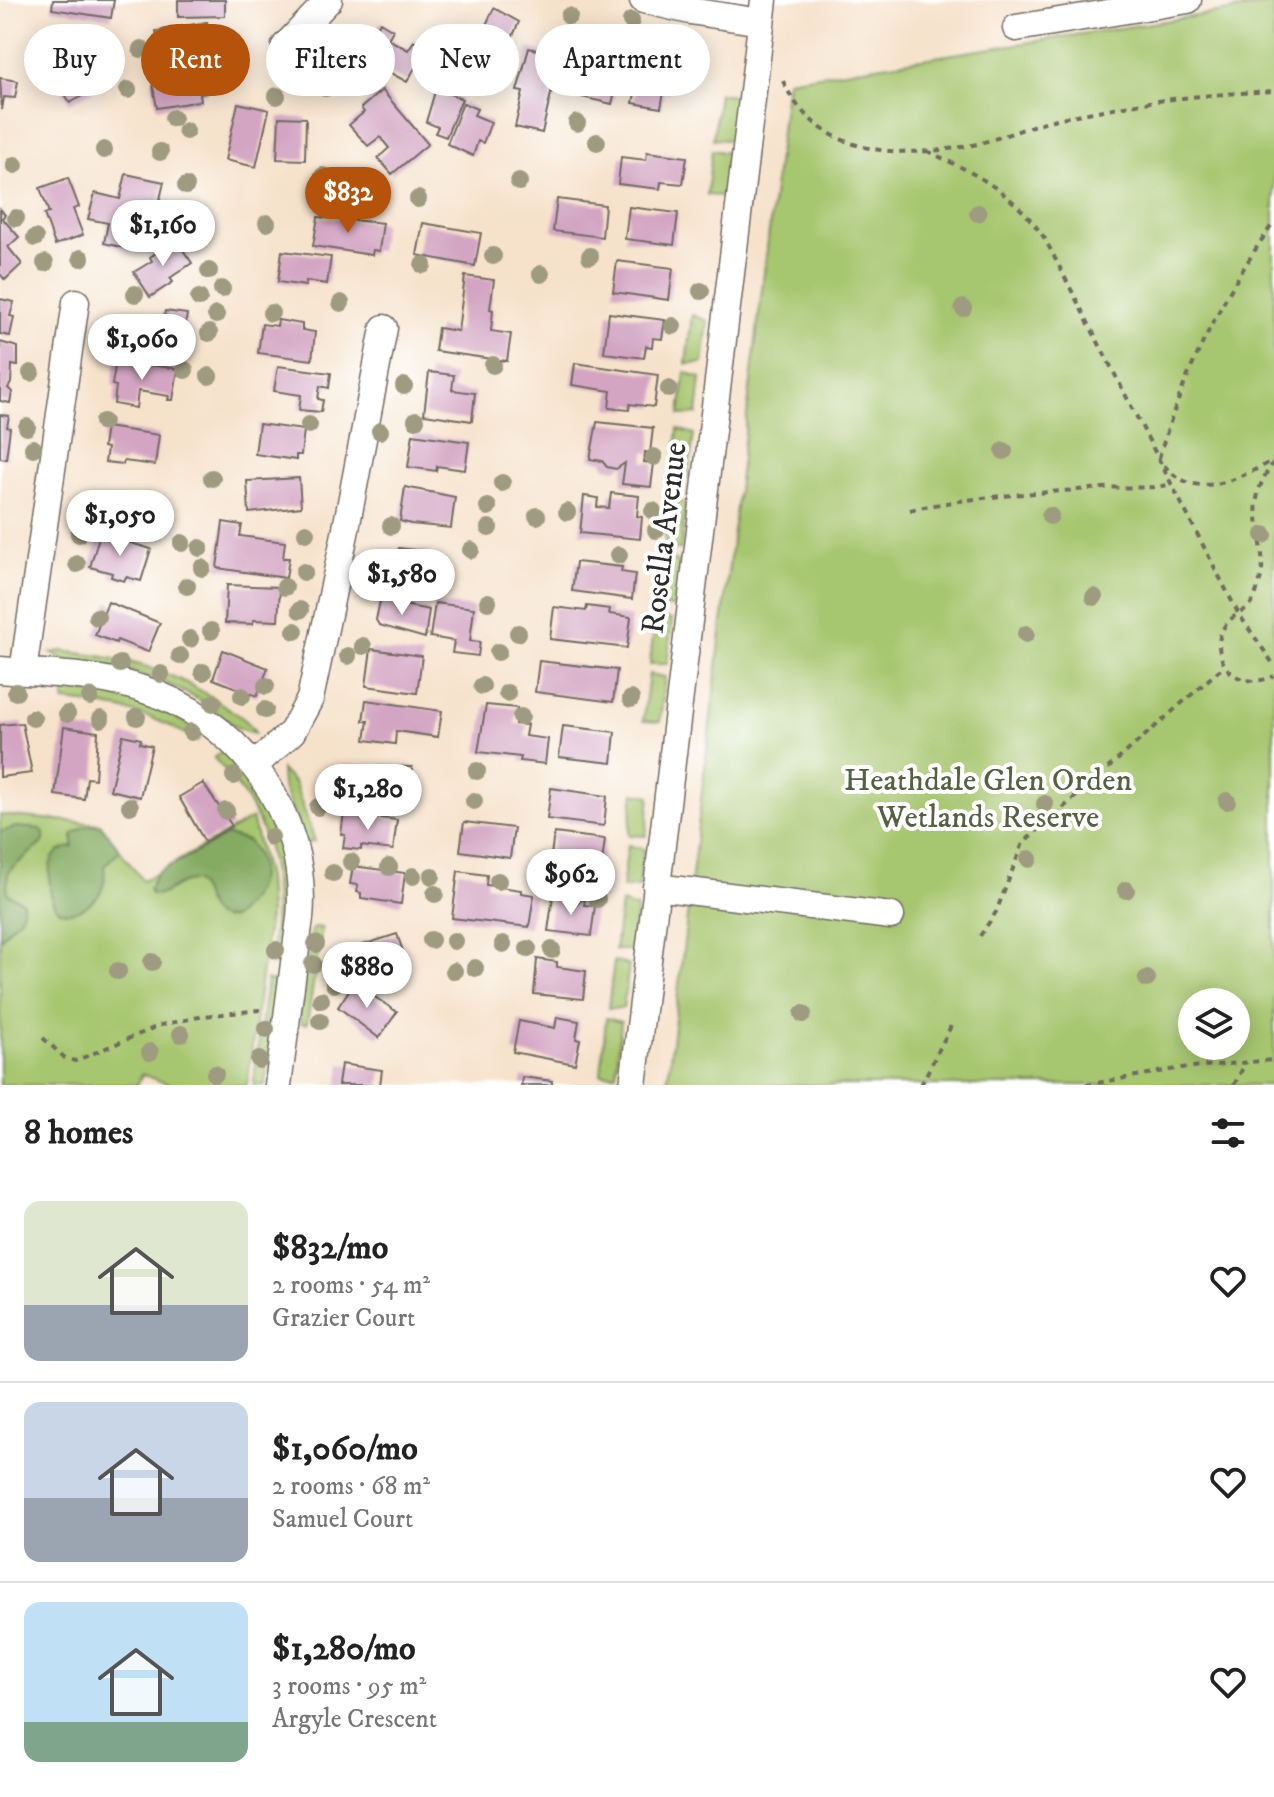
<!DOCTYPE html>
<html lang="en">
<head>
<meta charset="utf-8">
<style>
  body { margin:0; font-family:"IM FELL DW Pica",serif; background:#f2f2f2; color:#222; height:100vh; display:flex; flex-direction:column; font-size:30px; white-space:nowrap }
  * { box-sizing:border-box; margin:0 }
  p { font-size:26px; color:#767676 }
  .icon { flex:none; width:44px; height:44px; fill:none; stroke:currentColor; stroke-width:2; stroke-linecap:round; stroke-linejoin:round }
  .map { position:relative; height:1085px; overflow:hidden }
  .side { display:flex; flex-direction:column; background:#fff; flex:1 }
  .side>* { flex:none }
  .top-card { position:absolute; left:24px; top:24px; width:800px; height:72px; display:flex; gap:16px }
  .controls { position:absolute; left:1178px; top:988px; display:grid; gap:16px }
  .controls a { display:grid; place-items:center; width:72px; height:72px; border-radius:50%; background:#fff; box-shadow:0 4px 20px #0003; font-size:40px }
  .price { position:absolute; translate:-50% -68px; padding:0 18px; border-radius:28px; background:#fff; color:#222; font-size:26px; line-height:52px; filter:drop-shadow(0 2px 4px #0008) }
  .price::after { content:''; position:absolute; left:50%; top:48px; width:24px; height:18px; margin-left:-12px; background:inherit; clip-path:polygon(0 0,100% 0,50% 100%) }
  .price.current { background:#b45309; color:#fff }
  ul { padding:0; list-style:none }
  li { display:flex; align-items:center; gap:24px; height:200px; padding:0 24px }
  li+li { border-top:2px solid #e0e0e0 }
  li span { display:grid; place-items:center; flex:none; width:224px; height:160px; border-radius:16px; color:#555 }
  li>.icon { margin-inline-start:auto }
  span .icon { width:96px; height:96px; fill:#fffc; stroke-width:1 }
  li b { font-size:34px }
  h2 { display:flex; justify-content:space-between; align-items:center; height:96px; padding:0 24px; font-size:34px }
  .chip { padding:0 28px; border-radius:36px; background:#fff; box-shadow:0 4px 20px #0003; font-size:28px; line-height:72px }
  .chip.current { background:#b45309; color:#fff }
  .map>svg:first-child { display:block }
</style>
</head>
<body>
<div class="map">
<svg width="1274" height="1085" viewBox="0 0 1274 1085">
  <rect width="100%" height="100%" fill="#fff"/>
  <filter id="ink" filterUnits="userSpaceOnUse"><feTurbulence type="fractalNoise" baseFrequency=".0125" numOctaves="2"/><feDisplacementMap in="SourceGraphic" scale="16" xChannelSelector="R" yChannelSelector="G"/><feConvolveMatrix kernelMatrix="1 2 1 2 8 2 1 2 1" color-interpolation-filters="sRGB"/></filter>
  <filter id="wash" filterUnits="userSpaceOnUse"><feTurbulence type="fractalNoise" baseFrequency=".006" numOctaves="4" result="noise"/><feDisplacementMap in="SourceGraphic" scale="32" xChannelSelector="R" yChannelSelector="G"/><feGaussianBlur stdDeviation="1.8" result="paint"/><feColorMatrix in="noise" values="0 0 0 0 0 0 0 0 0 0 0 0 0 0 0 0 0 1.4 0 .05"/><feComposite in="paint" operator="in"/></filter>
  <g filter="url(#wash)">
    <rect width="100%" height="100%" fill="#f6e2cb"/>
    <!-- green -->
    <path fill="#a7c66f" stroke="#69784d" stroke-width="2" fill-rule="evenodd" d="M1274,4V1085H667L787,80ZM1192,1002H1236V1046H1192Z
      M719,93L731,95L736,98L730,140L713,139Z
      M712,150L728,153L723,196L707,195Z
      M692,315L708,321L703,363L686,364Z
      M685,372L701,378L697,414L680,415Z
      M678,429L694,434L688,478L673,477Z
      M669,499L686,503L681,549H664Z
      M663,558L680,562L674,607L657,606Z
      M655,616L672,620L667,664H650Z
      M61,651C128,658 173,669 228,708C238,715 251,722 255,733L238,728L198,699L162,681L127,671L70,664L51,653Z
      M649,674L665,677L660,722L643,721Z
      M65,690C120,695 156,704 203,733L197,741C155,714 113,705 64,701Z
      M220,753H225C286,824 292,875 281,965H270C282,881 275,821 214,758Z
      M281,770L295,784L315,841L305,844L282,785Z
      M634,793L650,796L646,836L629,835Z
      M0,815L100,824L143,881L252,818L267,878L269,915L247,1085H171L142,1074L137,1085H0Z
      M628,845L644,849L639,887L622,888Z
      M621,903L637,908L631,950H615Z
      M316,927L322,928L307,1024L301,1023L299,1016L311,930Z
      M614,961L629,965L623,1008L608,1009Z
      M267,980L275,982L276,999L265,1085H253Z
      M606,1018L621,1022L616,1074H601Z"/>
    <!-- forest -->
    <path fill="#85ab62" stroke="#586b46" stroke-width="2" d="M100,824L120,850L104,866C105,874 105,883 101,891C94,905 68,921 55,906C51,901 51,895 50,888C48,867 49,849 73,847V834L84,827Z
      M17,827L41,829L44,834V841L8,872L7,893L23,902C26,921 7,926 0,940V832Z
      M227,835L248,841C272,870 257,896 233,918C202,923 210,895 195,881C175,880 168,898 151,894L149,889L157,873Z"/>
    <g id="blocks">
      <!-- building -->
      <path fill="#d3a5c3" d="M53,0H114L111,18L52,9Z
        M178,0H225V16L178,17Z
        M494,8L519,22L512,38H510L507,45L502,43L498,55L476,46Z
        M207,22L211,45L204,46L206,53L200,54L207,93L200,94L201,101L157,108L152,81L176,76L173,58L161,60L156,31Z
        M380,22L393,30L388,39L408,50L414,41L426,48L407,82L372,63L377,53L367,47Z
        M65,31L98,87L70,103L38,47Z
        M594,42L625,49L612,104L582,97Z
        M529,48L563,56L556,90L552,89L542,133L515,127L523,92L517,91Z
        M461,50L470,54L471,50L494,60L492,65L497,67L489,84L472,76L469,84L452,77Z
        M643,55L682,66L678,84L671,83L669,93L664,92L661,108L633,103Z
        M0,78L18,81L15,98L4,97L2,110Z
        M436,88L462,99L446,137L435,133L438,127L426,122Z
        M382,90L428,144L392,174L378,158L389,148L380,137L368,146L349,125L364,112L361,108Z
        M238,103L269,110L256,167L225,160Z
        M463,103L477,109L474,115L491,122L483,143L478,141L473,156L447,144Z
        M279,117L306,118L305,160L277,159Z
        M647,152L687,157L683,184L661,182L660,189L618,184L621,157L646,160Z
        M126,174L164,182L152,234L142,232L137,251L104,243L108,223L88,219L95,193L120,199Z
        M68,178L79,207L73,209L83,235L55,245L44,214L49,213L40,188Z
        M557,199L605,205L602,237L553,231Z
        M629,207L678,213L674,245L625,239Z
        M0,209L5,215L2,218L19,237L8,247L22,264L5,280L0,274Z
        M318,217L383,223L379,251L373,250L372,255L313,246Z
        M423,223L481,233L475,266L417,255Z
        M176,240L192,263L170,278L173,282L150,297L134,272L152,261L150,257Z
        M282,251L331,257L327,284L306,281V286L278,282Z
        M617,261L673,268L669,300L613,292Z
        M465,276L494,280L490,309L493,310L491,331L511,334L507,361L435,351L438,328L458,331Z
        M0,299L14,302L10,316L14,317L10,336L0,334Z
        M165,311L187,314L185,327L163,324Z
        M609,313L665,320L662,339L653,338L652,347L646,346L644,358L604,353Z
        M278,320L302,324V330L315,332L312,360L258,353L262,324L277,326Z
        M133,324L187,332L183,362L129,355Z
        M0,342L18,347V366L12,365L11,383L8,388L12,392L10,403L0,401Z
        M116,360L178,369L173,400H168L169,396L138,391L136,408L114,404L116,386L112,385Z
        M575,363L658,375L654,407L630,404L629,410L609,408L611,391L572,385Z
        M278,366L331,373L329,388L320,386L318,399L323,400L321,412L299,410L301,395L274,391Z
        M429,372L454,375L452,390L475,393L472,421L424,414Z
        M0,415L9,416L7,427L10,428L6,459L0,458Z
        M597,422L653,428L650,453L645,452L644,462L654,463L651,487L622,484L625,463L616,469L607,467L602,461L590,459Z
        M259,424L304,430L301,455H296V460L255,454Z
        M106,427L159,435L155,465L124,461L123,464L105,462L107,448L103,447Z
        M413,434L469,442L465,470L437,466L436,471L408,467Z
        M299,478L301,507L249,513L247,481Z
        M405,487L455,497L451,528L411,524L400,521Z
        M611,493L639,496L637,516L642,517L640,539L580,533L584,496L598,498L597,507L609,508Z
        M134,500L166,504L161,537L93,527L97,502L133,507Z
        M223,522L242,525L240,536L285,542L283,558H289L286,578L217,568Z
        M100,534L151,549L141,581L126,577L124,581L111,577L112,573L90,567Z
        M399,548L429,552L426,570L442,572L439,591L394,585Z
        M576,562L622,567L621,572L635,574L632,599L572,591Z
        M227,585L280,587L278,621L253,620V624L225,623Z
        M381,596L405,601L404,605L429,610L425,638L379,625L376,620Z
        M108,602L160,623L148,652L117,640L116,643L95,635Z
        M435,603L474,608L470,641L480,642L478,656L452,653L454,641L430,637Z
        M587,606L610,609L609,614L631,617L627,648L550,639L554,607L586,611Z
        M371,649L422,656L417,693L366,686Z
        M223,650L268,668L257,696L213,679Z
        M539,661L617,670L613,702L535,692Z
        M366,700L442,711L438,737L396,731L395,744L365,740L368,721H363Z
        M486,705L517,708L515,724L527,725L525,736L548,739L545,764L520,761L521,757L478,752Z
        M22,723L32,773L0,777V725Z
        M563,726L615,732L612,763L559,757Z
        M64,727L98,732L95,779L87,778L84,799L55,795Z
        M123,735L141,739L140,743L152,746L140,797L110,790Z
        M332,766L412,767V800L332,799Z
        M203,783L232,826L205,842L179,797Z
        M551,788L607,796L604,826L547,819Z
        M344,813L397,820L393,850L361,846V850L343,848L345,835L341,834Z
        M464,822L514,828L510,858L460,851Z
        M554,833L605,839L601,870L550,863Z
        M353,866L405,873L401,904L361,898V893L357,892L358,885L350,884Z
        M458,871L487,875L486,885L521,890V893L534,895L529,927L452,918Z
        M553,896L585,900L584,905L595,906L591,936L548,931Z
        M397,934L406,960L353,978L344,951Z
        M537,959L557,962V967L586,971L583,999L534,994Z
        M354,983L397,1012L379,1038L338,1007Z
        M557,1017L579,1021L576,1039L580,1040L575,1064L513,1052L519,1021L555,1028Z
        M341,1064L382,1070L380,1085H338Z
        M522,1077L552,1081V1085H521Z"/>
    </g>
  </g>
  <g filter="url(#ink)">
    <use href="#blocks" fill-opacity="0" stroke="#726b63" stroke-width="2"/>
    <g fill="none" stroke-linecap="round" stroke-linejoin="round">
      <!-- minor casing -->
      <g stroke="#726b63" stroke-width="29">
        <path id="minor" d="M643,0L690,11L761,22
          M1016,28L1188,0
          M285,46L329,0
          M0,670C46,674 95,674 139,688C238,717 310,814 300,918L278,1085
          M23,672L76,302
          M254,766L292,732L310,699L345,534L384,328
          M656,887L891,916
          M633,1085L764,0"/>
      </g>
      <!-- path -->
      <path stroke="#726b63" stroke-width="4" stroke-dasharray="6 6" stroke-linecap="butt" d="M783,81C816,153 892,159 962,147C988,143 1013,132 1038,124C1057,118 1078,115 1098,111C1156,99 1215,94 1274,91
        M927,151C977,174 1013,192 1045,239L1238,613L1274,665
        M1159,458C1183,373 1223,295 1274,222
        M1274,462C1241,506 1265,526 1262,570C1261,579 1256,597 1250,605C1245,611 1236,614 1230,620C1214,634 1216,661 1233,674C1245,683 1261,682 1274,676
        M1164,465C1195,503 1240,478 1274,460
        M910,510C971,496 1040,493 1103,488C1126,486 1149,490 1172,484
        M980,936L996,912L1023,843L1224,666
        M43,1038L65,1058L75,1061L161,1025L204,1016L260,1010
        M921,1085L953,1022
        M1086,1085L1181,1068L1274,1060
        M1234,1085L1246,1062"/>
      <!-- minor -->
      <use href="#minor" stroke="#fff" stroke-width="26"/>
    </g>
    <!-- trees -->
    <g fill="#9e9b80">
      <circle cx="569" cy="16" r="9"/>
      <circle cx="631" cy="21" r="9"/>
      <circle cx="141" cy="49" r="9"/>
      <circle cx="679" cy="58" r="9"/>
      <circle cx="325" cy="88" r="9"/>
      <circle cx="128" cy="90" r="9"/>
      <circle cx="277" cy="96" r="9"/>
      <circle cx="173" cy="118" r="9"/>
      <circle cx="577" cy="123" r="9"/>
      <circle cx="186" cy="131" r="9"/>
      <circle cx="597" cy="142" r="9"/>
      <circle cx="104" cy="150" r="9"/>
      <circle cx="160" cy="152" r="9"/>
      <circle cx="15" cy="165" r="9"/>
      <circle cx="323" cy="176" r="9"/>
      <circle cx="519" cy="182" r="9"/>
      <circle cx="186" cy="186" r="9"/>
      <circle cx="418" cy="199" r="9"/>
      <circle cx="978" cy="213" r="9"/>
      <circle cx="16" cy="218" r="9"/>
      <circle cx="158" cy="221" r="9"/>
      <circle cx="267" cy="223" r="9"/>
      <circle cx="35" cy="238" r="9"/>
      <circle cx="493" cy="256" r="9"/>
      <circle cx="590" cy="256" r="9"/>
      <circle cx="81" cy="258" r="9"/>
      <circle cx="45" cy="263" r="9"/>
      <circle cx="423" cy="265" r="9"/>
      <circle cx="209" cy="271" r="9"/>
      <circle cx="541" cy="274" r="9"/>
      <circle cx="222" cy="289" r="9"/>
      <circle cx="701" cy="291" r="9"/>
      <circle cx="135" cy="294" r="9"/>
      <circle cx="199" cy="298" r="9"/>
      <circle cx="341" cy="303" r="9"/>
      <circle cx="963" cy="308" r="9"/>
      <circle cx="271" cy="313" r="9"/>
      <circle cx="216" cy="315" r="9"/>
      <circle cx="673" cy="326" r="9"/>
      <circle cx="209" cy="333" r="9"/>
      <circle cx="114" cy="351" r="9"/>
      <circle cx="493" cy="365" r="9"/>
      <circle cx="185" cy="370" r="9"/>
      <circle cx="31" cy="373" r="9"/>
      <circle cx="209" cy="376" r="9"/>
      <circle cx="404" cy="386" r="9"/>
      <circle cx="669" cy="389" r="9"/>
      <circle cx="416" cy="420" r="9"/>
      <circle cx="103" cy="422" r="9"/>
      <circle cx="309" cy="425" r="9"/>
      <circle cx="27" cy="427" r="9"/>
      <circle cx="380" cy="431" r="9"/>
      <circle cx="33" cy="448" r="9"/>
      <circle cx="1004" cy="451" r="9"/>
      <circle cx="654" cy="457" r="9"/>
      <circle cx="212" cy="478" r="9"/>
      <circle cx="502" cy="483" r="9"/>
      <circle cx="488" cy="507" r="9"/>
      <circle cx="653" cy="511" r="9"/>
      <circle cx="567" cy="512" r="9"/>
      <circle cx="537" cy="516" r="9"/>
      <circle cx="1050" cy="516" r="9"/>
      <circle cx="391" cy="526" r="9"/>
      <circle cx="489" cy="528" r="9"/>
      <circle cx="656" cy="530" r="9"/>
      <circle cx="306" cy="533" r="9"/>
      <circle cx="79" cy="534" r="9"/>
      <circle cx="1264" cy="535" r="9"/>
      <circle cx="182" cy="543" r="9"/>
      <circle cx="200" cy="548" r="9"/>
      <circle cx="471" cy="550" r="9"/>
      <circle cx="619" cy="555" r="9"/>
      <circle cx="77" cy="564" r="9"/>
      <circle cx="202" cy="568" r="9"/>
      <circle cx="304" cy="572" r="9"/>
      <circle cx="389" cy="581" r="9"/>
      <circle cx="187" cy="586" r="9"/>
      <circle cx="285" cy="587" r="9"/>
      <circle cx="365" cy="590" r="9"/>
      <circle cx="1094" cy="597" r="9"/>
      <circle cx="488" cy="602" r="9"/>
      <circle cx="300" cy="610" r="9"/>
      <circle cx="97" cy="617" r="9"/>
      <circle cx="211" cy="631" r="9"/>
      <circle cx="295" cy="631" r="9"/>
      <circle cx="518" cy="633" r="9"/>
      <circle cx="1026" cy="634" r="9"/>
      <circle cx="190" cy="639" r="9"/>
      <circle cx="363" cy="646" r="9"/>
      <circle cx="498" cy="652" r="9"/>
      <circle cx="180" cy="656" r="9"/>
      <circle cx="348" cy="656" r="9"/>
      <circle cx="120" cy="664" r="9"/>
      <circle cx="203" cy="672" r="9"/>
      <circle cx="161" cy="674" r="9"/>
      <circle cx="266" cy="686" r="9"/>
      <circle cx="482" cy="686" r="9"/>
      <circle cx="16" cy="692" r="9"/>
      <circle cx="507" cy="693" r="9"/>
      <circle cx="242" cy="696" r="9"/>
      <circle cx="90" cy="697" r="9"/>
      <circle cx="631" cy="699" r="9"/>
      <circle cx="213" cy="703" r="9"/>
      <circle cx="265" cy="710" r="9"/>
      <circle cx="67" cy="714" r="9"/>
      <circle cx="137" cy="717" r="9"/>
      <circle cx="521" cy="717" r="9"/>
      <circle cx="33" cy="718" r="9"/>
      <circle cx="101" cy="719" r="9"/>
      <circle cx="191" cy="732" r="9"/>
      <circle cx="477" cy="771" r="9"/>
      <circle cx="234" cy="776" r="9"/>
      <circle cx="474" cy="801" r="9"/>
      <circle cx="1227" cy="801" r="9"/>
      <circle cx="1045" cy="804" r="9"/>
      <circle cx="130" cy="806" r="9"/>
      <circle cx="318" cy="807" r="9"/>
      <circle cx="226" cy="811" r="9"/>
      <circle cx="271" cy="837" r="9"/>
      <circle cx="1029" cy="859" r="9"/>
      <circle cx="351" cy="862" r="9"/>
      <circle cx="389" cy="867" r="9"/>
      <circle cx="333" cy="873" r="9"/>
      <circle cx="413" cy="876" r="9"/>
      <circle cx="432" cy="876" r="9"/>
      <circle cx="498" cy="881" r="9"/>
      <circle cx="1126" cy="890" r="9"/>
      <circle cx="435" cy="894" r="9"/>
      <circle cx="575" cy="896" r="9"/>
      <circle cx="597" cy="899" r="9"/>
      <circle cx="431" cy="940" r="9"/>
      <circle cx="454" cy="941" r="9"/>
      <circle cx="316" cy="944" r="9"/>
      <circle cx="503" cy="944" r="9"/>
      <circle cx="528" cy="949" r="9"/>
      <circle cx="276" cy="950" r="9"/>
      <circle cx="552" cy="950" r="9"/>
      <circle cx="152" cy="962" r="9"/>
      <circle cx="313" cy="964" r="9"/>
      <circle cx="475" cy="968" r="9"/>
      <circle cx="118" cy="971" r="9"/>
      <circle cx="454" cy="971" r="9"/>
      <circle cx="1147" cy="979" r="9"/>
      <circle cx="334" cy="984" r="9"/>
      <circle cx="321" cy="1000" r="9"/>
      <circle cx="803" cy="1014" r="9"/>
      <circle cx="320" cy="1021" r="9"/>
      <circle cx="266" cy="1029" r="9"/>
      <circle cx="181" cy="1034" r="9"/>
      <circle cx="150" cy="1052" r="9"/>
      <circle cx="259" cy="1060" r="9"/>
      <circle cx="215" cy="1074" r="9"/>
    </g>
  </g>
  <g text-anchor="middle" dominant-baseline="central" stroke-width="8" stroke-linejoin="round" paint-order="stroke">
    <!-- street labels -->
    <g font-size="32" fill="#2b2b2b" stroke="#fff">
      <text transform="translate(665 538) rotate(-83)">Rosella Avenue</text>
    </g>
    <!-- park labels -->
    <g font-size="32" fill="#566143" stroke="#fff">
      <text x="988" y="781">Heathdale Glen Orden<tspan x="988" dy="37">Wetlands Reserve</tspan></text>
    </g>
  </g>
</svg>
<div class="controls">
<a><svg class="icon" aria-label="layers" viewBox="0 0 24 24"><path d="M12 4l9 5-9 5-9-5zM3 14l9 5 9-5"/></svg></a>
</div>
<b class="price current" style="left:348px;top:235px">$832</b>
<b class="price" style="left:163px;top:268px">$1,160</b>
<b class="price" style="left:142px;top:382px">$1,060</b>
<b class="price" style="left:120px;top:558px">$1,050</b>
<b class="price" style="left:402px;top:617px">$1,580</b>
<b class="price" style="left:368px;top:832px">$1,280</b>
<b class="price" style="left:571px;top:917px">$962</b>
<b class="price" style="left:367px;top:1010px">$880</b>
<div class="top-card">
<a class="chip">Buy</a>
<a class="chip current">Rent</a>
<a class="chip">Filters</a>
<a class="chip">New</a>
<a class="chip">Apartment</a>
</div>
</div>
<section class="side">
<h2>8 homes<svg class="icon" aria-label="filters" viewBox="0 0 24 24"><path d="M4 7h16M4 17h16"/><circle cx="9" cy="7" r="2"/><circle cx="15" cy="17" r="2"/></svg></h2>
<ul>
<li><span style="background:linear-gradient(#dfe7d0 65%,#9aa5b1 0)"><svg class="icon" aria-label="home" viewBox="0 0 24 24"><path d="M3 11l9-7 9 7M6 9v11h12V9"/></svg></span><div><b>$832/mo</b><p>2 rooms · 54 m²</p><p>Grazier Court</p></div><svg class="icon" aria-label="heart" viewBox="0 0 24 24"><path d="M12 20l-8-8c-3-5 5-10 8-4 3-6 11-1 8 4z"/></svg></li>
<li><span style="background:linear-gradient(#c9d6e8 60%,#9aa5b1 0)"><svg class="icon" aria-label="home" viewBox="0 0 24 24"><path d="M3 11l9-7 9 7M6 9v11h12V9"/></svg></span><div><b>$1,060/mo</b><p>2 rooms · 68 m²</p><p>Samuel Court</p></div><svg class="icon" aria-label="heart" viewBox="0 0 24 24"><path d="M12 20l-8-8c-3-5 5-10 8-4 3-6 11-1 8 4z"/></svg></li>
<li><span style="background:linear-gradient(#bfe0f5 75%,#7fa58c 0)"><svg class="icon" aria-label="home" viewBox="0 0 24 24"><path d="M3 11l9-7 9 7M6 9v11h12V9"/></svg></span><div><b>$1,280/mo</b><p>3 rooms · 95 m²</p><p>Argyle Crescent</p></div><svg class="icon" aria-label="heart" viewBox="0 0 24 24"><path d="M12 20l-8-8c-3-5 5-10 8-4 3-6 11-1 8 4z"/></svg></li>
</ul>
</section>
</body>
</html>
